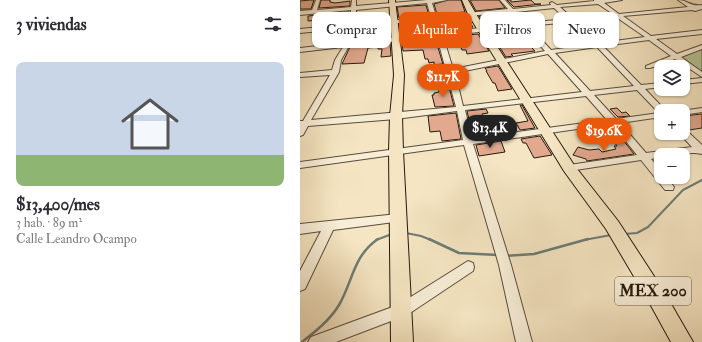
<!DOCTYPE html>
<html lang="es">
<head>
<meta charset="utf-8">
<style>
  body { margin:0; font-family:"IM FELL Double Pica",serif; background:#f2f2f3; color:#2b2b33; height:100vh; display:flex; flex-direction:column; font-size:15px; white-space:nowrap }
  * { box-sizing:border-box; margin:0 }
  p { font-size:13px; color:#7c7c81 }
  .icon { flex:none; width:22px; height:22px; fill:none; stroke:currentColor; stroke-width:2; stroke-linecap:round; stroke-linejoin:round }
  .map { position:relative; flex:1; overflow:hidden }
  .drawer { display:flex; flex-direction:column; background:#fff; width:300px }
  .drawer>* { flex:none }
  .hud { position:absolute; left:12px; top:12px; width:330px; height:36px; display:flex; gap:8px }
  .fabs { position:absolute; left:354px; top:60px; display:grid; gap:8px }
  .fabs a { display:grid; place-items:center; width:36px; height:36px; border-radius:8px; background:#fff; box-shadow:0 1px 3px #0004; font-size:20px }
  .price { position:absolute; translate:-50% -34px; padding:0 9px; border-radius:14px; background:#ea580c; color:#fff; font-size:13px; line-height:26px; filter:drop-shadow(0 1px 2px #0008) }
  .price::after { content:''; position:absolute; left:50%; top:24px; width:12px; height:9px; margin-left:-6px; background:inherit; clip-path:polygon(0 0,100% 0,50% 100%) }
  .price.on { background:#222; color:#fff }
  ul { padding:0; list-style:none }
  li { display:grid; align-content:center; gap:8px; height:212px; padding:0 16px }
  li span { display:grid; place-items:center; height:124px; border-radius:8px; color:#555 }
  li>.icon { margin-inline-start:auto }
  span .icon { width:72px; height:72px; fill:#fffc; stroke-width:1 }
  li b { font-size:17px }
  h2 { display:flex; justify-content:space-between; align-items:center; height:48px; padding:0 16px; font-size:17px }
  .tag { padding:0 14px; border-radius:8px; background:#fff; box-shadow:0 1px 3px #0004; font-size:14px; line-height:36px }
  .tag.on { background:#ea580c; color:#fff }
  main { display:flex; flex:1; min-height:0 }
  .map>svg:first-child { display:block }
</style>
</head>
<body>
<main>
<section class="drawer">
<h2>3 viviendas<svg class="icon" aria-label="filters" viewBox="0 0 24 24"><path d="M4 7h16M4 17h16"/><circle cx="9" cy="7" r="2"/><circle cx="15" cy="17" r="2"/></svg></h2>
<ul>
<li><span style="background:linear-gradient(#c9d6e8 75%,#8fb573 0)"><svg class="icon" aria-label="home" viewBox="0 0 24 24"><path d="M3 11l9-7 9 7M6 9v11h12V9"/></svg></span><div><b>$13,400/mes</b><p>3 hab. · 89 m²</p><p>Calle Leandro Ocampo</p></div></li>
</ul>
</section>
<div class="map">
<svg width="402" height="342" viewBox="0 0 402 342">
  <rect width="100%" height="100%" fill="#f5e5c2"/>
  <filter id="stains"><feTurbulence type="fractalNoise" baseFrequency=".005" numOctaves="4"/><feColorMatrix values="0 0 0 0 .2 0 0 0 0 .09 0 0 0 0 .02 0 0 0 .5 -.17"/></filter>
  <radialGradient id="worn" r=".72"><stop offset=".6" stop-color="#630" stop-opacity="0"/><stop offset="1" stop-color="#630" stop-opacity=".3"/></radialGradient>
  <!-- green -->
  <path fill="#b7c697" stroke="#6e7053" d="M402,49V72L381,57Z"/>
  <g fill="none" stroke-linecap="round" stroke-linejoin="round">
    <!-- stream-far1 -->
    <path stroke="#6d7c75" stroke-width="2" d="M106,233L121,236L131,240
      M324,234L337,233L348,227L383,190L402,180
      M76,240L92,234
      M284,240L311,235"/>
    <!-- stream -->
    <path stroke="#6d7c75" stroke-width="2.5" d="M129,239L159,253L198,255
      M206,256L234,254L288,239
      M2,342C16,331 30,320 39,305C53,281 53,256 78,239"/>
  </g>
  <!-- building -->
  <path fill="#e2a98f" stroke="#241a0f" d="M10,0H14L11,9H0V1Z
    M21,0H30V2L35,3L50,1V6L19,8Z
    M148,0H161L165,12L137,14L134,4Z
    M170,0H199L205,8L176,11Z
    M207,0H211V2L231,0L235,4H241L214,7Z
    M126,5L129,16L99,18L97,7Z
    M49,12V23L16,26L18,20L8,21V16Z
    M209,14L212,16L191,18L196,25L186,26L179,16Z
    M167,18L173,27L143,30L139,20L169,18Z
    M131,22L132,26L112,28L111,23Z
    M70,29V32L89,30L90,36L53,40L56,31Z
    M222,29L238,45L230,46L235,51L211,54L213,56L206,57L190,32Z
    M178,34L189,51L167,54L166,50H162L160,45L148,47L145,37Z
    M127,40L128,42L136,41L143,64L134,65V62L129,63L128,59H125L123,50L103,51L102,42Z
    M90,43L91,56L81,57L82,49H78V47L68,48L64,63L42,64L50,47Z
    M198,66L212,89L198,91L195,83H193L186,71H187L185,68Z
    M149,87L154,106L135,107L132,95H134V93L139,92V88Z
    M220,105H222L235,128L220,130L216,123L228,121Z
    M317,108L322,113L326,112L330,116L318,117L310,109Z
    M186,109L188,113L182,114L186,127L195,126L198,133L173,136L167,111Z
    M156,113L161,139L142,141L140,131L130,132L128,116Z
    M402,114V128L389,130L383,126V116Z
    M240,136L252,155L234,158L226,143H223L221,139Z
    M323,140L334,154L287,161L286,159L273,155L278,147L289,150L299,149L302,152L316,149L314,146H317L314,142Z
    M201,141L205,152L179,156L176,145Z"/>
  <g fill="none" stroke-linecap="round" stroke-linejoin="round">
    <!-- minor casing -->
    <g stroke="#584d3c" stroke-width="2">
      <path id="minor" d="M16,0H20L17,10L51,7L52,0H56V6L127,0H147L132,3L136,16L208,9L200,0H205L213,9L251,5L250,3L252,2L257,5L294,1V0H322L304,3L319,14L388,7L378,0C388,0 390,7 402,5V9L395,11L392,10L323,16L351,36L402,30V34L356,39L377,54L402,45V49L381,57L402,72V77L375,59L350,68H346V66L371,56L349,40L303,46L341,85L361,83V87L345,89L366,111H361V117L320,123L346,153L392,147L379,133H383V129L386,130L402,145V154C390,151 375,155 361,155V157L351,159L361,170V177H367L374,187L373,190H365L341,160L269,171L265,170L264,168L265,166L269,165L337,155L312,124L173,144L211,265L232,342H216L199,265L164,145L0,168V162L163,140L157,111L96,119L8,126L3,135L0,136V121H3L30,75L0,77V73L32,70L35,60L43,47L0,52V48L44,43L49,28L0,33V29L50,24L51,10L0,15V11L12,10ZM127,3L131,17L56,24V10ZM298,4L313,14L272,18L260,7ZM254,8L266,19L226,23L216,12ZM210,12L221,24L142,32L137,19ZM316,17L345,37L299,43L275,21ZM132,20L136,33L51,42L55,27ZM269,22L293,44L251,50L229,26ZM223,27L245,51L153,69L143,36ZM137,37L156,107L11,120L39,72L41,60L49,46ZM297,47L334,86L290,91L255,53ZM248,54L282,92L163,106L155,73ZM337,90L359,113L316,119L294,95ZM286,96L307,120L172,138L165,110Z
        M402,78V82L383,84V80Z
        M402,108V112L383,115V111H381Z
        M98,214L102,215L104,218L102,221L33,230L5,289L0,291V271L21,231L0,234V224Z
        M168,261L173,263L174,267L173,271L107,315L36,342H8L11,337L98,305Z"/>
    </g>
    <!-- highway casing -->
    <g stroke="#241a0f" stroke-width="2">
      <path id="highway" d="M89,0H95L104,75L102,116L103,151L113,342H91L89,151L90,116L94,75Z
        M162,0H168L176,14L274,165L318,221L363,290L393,342H371L349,302L306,229L264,171L168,14Z"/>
    </g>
    <!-- minor -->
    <use href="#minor" fill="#f8eed7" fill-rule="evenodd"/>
    <!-- highway -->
    <use href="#highway" fill="#f5e5c2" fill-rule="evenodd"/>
  </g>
  <g text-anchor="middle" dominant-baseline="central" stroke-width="3" stroke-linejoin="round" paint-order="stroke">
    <!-- shield labels -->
    <rect fill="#f8eed7" stroke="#645a4b" stroke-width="1" x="315" y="277" width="76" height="28" rx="3"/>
    <g font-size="16" font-weight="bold" fill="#241a0f">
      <text x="353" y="291">MEX 200</text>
    </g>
  </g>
  <rect width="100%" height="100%" filter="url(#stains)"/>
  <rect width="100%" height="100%" fill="url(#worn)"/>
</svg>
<div class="fabs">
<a><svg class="icon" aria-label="layers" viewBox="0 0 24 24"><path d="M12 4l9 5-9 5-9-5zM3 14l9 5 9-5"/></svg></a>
<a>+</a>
<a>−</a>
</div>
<b class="price" style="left:143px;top:98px">$11.7K</b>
<b class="price on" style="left:190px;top:149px">$13.4K</b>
<b class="price" style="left:304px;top:152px">$19.6K</b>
<div class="hud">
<a class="tag">Comprar</a>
<a class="tag on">Alquilar</a>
<a class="tag">Filtros</a>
<a class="tag">Nuevo</a>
</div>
</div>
</main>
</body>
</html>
